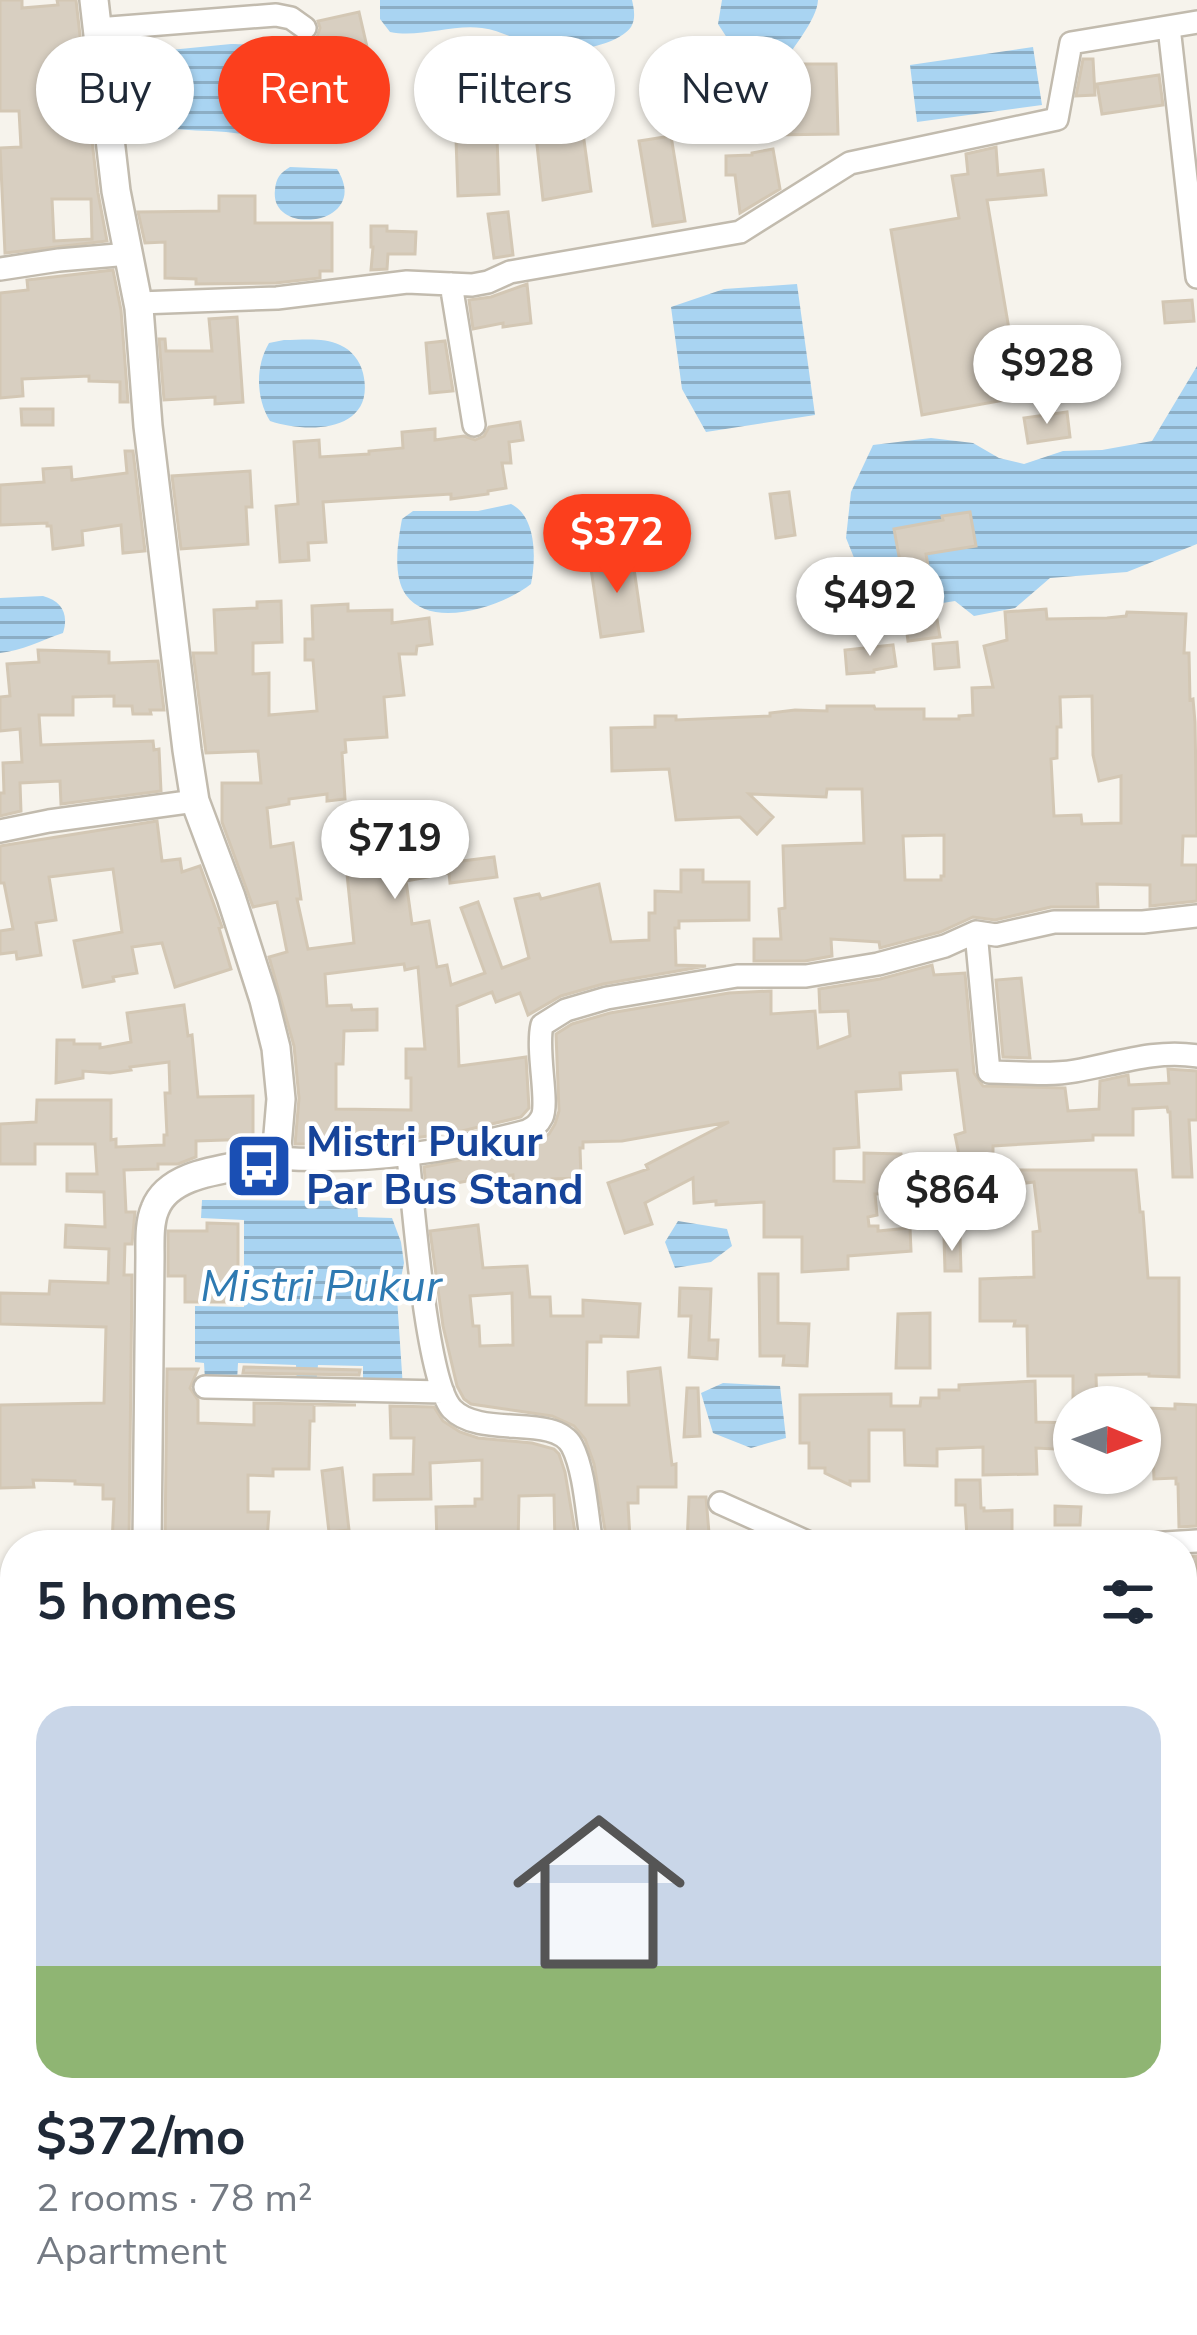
<!DOCTYPE html>
<html lang="en">
<head>
<meta charset="utf-8">
<style>
  body { margin:0; font-family:"Nunito Sans",sans-serif; background:#f2f2f3; color:#1f2937; height:100vh; display:flex; flex-direction:column; font-size:45px; white-space:nowrap }
  * { box-sizing:border-box; margin:0 }
  p { font-size:39px; color:#747a83 }
  .icon { flex:none; width:66px; height:66px; fill:none; stroke:currentColor; stroke-width:2; stroke-linecap:round; stroke-linejoin:round }
  .map { position:relative; flex:1; overflow:hidden }
  .drawer { position:absolute; left:0px; top:1530px; width:1197px; height:807px; display:flex; flex-direction:column; background:#fff; border-radius:48px 48px 0 0; box-shadow:0 3px 9px #0004 }
  .drawer>* { flex:none }
  .top-card { position:absolute; left:36px; top:36px; width:1125px; height:108px; display:flex; gap:24px }
  .needle { width:78px; rotate:91deg }
  .buttons { position:absolute; left:1053px; top:1386px; display:grid; gap:24px }
  .buttons a { display:grid; place-items:center; width:108px; height:108px; border-radius:50%; background:#fff; box-shadow:0 3px 9px #0004; font-size:60px }
  .price { position:absolute; translate:-50% -102px; padding:0 27px; border-radius:42px; background:#fff; color:#222; font-size:39px; line-height:78px; filter:drop-shadow(0 3px 6px #0008) }
  .price::after { content:''; position:absolute; left:50%; top:72px; width:36px; height:27px; margin-left:-18px; background:inherit; clip-path:polygon(0 0,100% 0,50% 100%) }
  .price.selected { background:#fc3f1d; color:#fff }
  ul { padding:0; list-style:none }
  li { display:grid; align-content:center; gap:24px; height:636px; padding:0 36px }
  li span { display:grid; place-items:center; height:372px; border-radius:36px; color:#555 }
  li>.icon { margin-inline-start:auto }
  span .icon { width:216px; height:216px; fill:#fffc; stroke-width:1 }
  li b { font-size:51px }
  h2 { display:flex; justify-content:space-between; align-items:center; height:144px; padding:0 36px; font-size:51px }
  .pill { padding:0 42px; border-radius:54px; background:#fff; box-shadow:0 3px 9px #0004; font-size:42px; line-height:108px }
  .pill.selected { background:#fc3f1d; color:#fff }
  .map>svg:first-child { display:block }
</style>
</head>
<body>
<div class="map">
<svg width="1197" height="2335" viewBox="0 0 1197 2335">
  <defs>
    <pattern id="water-rules" width="6" height="5" patternUnits="userSpaceOnUse" patternTransform="scale(3)"><rect width="6" height="5" fill="#a9d4f2"/><path d="M0 2.5h6" fill="none" stroke="#8caec5"/></pattern>
  </defs>
  <rect width="100%" height="100%" fill="#f6f3ec"/>
  <!-- water -->
  <path fill="url(#water-rules)" d="M380,0H632C634,9 636,19 631,27C618,46 564,55 544,49C522,44 505,31 482,28C452,24 420,38 390,32L380,19Z
    M722,0H818C817,21 790,50 779,71L742,69L735,50L718,24Z
    M231,44C272,45 269,45 281,81L287,84C291,132 268,138 226,132C206,130 186,131 166,128C147,107 147,82 157,56L170,50Z
    M1033,47L1042,105L917,122L910,65Z
    M290,167L337,169C373,226 269,238 275,190C276,178 280,173 290,167Z
    M797,284L815,415L706,432L682,389L671,307L724,289Z
    M284,340C302,340 324,337 340,345C352,350 360,361 363,373C377,432 309,434 270,421C256,398 255,367 269,343Z
    M1197,366V544L1127,572L1050,578L1015,608L974,616L955,601L924,606L904,598L870,597L846,538L851,492L873,445L931,438L973,443L999,458L1024,464L1063,451L1102,450L1152,441Z
    M511,504C537,517 536,559 531,584C505,605 432,631 406,595C392,575 398,541 402,519L413,511H478Z
    M43,596C62,601 69,614 63,633C42,640 21,651 0,653V598Z
    M202,1200L357,1201L358,1217L392,1218L401,1242L404,1263L397,1298L403,1388H363V1366L318,1365L316,1385L297,1384L296,1365L238,1363L237,1381L205,1380L204,1363L195,1362V1306L244,1307V1220L201,1218Z
    M678,1221L727,1229L732,1246L711,1262L675,1268L665,1242Z
    M723,1383L780,1386L786,1438L751,1448L713,1433L701,1393Z"/>
  <!-- building -->
  <path fill="#d8cfc1" stroke="#d3c7b4" stroke-width="3" fill-rule="evenodd" d="M0,0H22V8L58,5L57,0H76L98,193L107,241L5,253L0,148L21,147L19,111H0ZM52,199H91L92,239L54,241Z
    M359,12L376,86L329,96L317,37L320,28L318,21Z
    M1083,59H1093L1095,95L1076,96Z
    M785,64H836L838,134L771,135L767,79L785,78Z
    M1159,75L1163,105L1102,114L1097,84Z
    M583,133L591,191L543,200L536,136Z
    M671,136L685,221L653,226L639,141Z
    M497,137L499,194L458,196L456,139Z
    M996,147L998,175L1043,170L1046,195L987,200L1011,341L1057,334L1061,358L1016,365L1021,397L922,415L891,230L959,218L952,176L968,174L966,154Z
    M773,149L780,189L740,213L735,175H726V156L752,155V153Z
    M219,196H255V223H332V271H320V278L276,283L196,284V279L165,278V242L145,243L138,212L219,211Z
    M508,212L513,255L494,258L488,214Z
    M371,226H387V231L416,232L415,254H388L387,269L371,270L373,247H371Z
    M113,270L121,310L128,402H120V382L89,381V376L22,379L23,396L0,398V293L28,290L27,280Z
    M527,284L531,323L503,327V323L473,329L469,300L491,297Z
    M1192,300L1194,321L1165,323L1163,302Z
    M237,317L243,402L215,404V397L164,400L159,339H165L166,351H212L209,319Z
    M445,341L453,391L430,393L426,343Z
    M21,409H53V425H22Z
    M1067,412L1070,437L1028,443L1024,418Z
    M520,422L523,440L509,442L511,463H502L506,488L488,491V494L451,499V494L323,502L326,542L308,543L309,560L280,562L276,506L298,504L294,442L319,440L320,457L369,454V451L403,448L402,432L435,429V440L464,436L475,440L484,436L489,427Z
    M125,451H133L145,551L123,553L121,525L82,531L83,545L53,549L51,526H47V523L0,525V485L44,482L43,469L71,467L72,480L127,473Z
    M250,471L252,507H246L248,544L181,549L172,476Z
    M789,492L795,535L776,538L770,494Z
    M970,512L976,546L926,554L940,637L908,641L901,589H905L894,529L943,520L942,516Z
    M632,555L643,631L601,637L590,562Z
    M281,601L282,642L253,643V674L269,673V715L317,711L313,660H305V639H313L312,606L348,604V611L392,610V623L429,618L432,644L417,646L416,654H399L404,695L384,697L387,737L345,740L346,752L342,753L345,799L327,801V794L289,799V804L267,808L271,847L293,843L301,899H297L308,949L354,943L347,874L389,866L388,856L453,844L460,845L462,861L494,857L497,877L450,883L449,873L406,881L412,924L429,921L437,967L447,965L451,985L485,973L461,908L478,902L502,968L529,958L515,899L539,894L541,899L599,884L611,942L649,940V913H655V891L681,892V870H703V882H749V920L679,921V928H675L676,965L706,966L603,984L561,996L528,1015L520,993L496,1002L492,992L457,1006L459,1066L526,1057L529,1108L521,1117L462,1131L401,1140L339,1144H295L299,1098L294,1046L269,957L287,952L277,902L253,907L222,822V783H261L258,751L206,753L193,653H216L214,610L257,608V602ZM404,964L405,970L418,967L425,1049H406V1078H411V1110L336,1109V1064H343L344,1031L377,1030V1009L352,1010L351,1005L327,1006L325,974Z
    M1046,609L1047,619L1107,618L1126,616L1127,612L1186,614L1184,653H1189L1190,700L1193,699L1195,722L1197,836H1183L1182,865H1197V901L1150,906V885L1097,884L1098,907H1051L995,920L973,917L940,932L880,948L879,942L831,939L832,956L805,961H754V939H781L779,909L785,908L783,846L864,843L862,789H827L826,797L749,794L773,817L757,834L740,817L676,820L669,769L612,771L611,728L655,727V716H676V720L770,716V713L795,710L827,711V706H874L875,709H924V719H959V716L973,715L972,688L993,687L984,646L1007,640L1005,612ZM1092,696L1093,755L1099,781L1121,776V823L1082,824L1081,815L1054,816L1051,759L1057,758V727H1061L1060,697ZM944,835V876H941V880H905L903,836Z
    M957,642L959,667L935,669L933,644Z
    M893,645L896,666L874,670V672L847,674L845,650Z
    M38,650L109,652V663L158,661L164,710H150L151,714H133L132,706H114V696L73,697V715H39L41,745L153,741L154,750L159,749L161,791L61,804L60,781L20,783L21,811L0,816V793H4L3,763L22,762L20,729L0,731V697L10,696L7,664L39,662Z
    M157,821L162,861L180,859L182,872L200,866L222,927L219,928L231,969L175,987L162,943L132,947L137,973L113,977L114,981L83,987L74,941L122,932L113,869L49,877L56,920L36,923L41,955L17,959L16,952L0,954V931L13,929L4,883H0V846Z
    M932,965L934,975L965,973L974,1073L983,1086L1065,1088L1068,1111L1099,1109L1100,1081L1128,1075L1129,1085L1169,1083L1168,1069L1197,1071V1120H1189L1192,1177H1173L1170,1112H1168L1167,1107L1133,1109V1135H1093V1140L993,1146V1170H1136L1140,1212H1143L1148,1278H1179V1377L1149,1376V1374L1096,1375L1097,1407H1073V1376H1028L1027,1326H1014L1015,1321H980V1279L1034,1277L1033,1232L1040,1231L1034,1182L1003,1186L1004,1191L970,1197L968,1185L933,1189V1204L910,1209L909,1193L875,1194L877,1215L868,1217L869,1226H878V1231L910,1228L911,1251L848,1256V1269L802,1272V1237H764V1202L716,1205V1201L694,1203L693,1178L645,1203L652,1224L625,1233L608,1183L648,1169L646,1165L729,1122L622,1141L583,1142V1148H580L581,1178L552,1179L553,1191L514,1196L513,1175L467,1179V1181L426,1189L424,1167L531,1146L549,1134L555,1124L559,1111L556,1034L572,1024L610,1013L729,993L771,991V1014L815,1011L818,1048L850,1036L848,1011L820,1012L819,989L880,979ZM957,1070L965,1132L955,1135L959,1155L902,1162L901,1154L864,1153V1182L834,1181V1149L859,1147L856,1092L901,1089L900,1073Z
    M1021,978L1030,1058L1003,1057L996,980Z
    M184,1005L188,1036L192,1035L198,1097L253,1096V1139L196,1141V1157L178,1164H158V1169L124,1170L126,1212H135L132,1244H125L124,1275H132L129,1545H112L114,1499H103V1485L75,1484V1481L33,1480L34,1487L0,1488V1405L104,1403L106,1327L0,1324V1293L49,1294L50,1281L108,1283L109,1249L65,1247L66,1225L105,1227L104,1192L67,1191V1174H97L95,1144H35V1164H0V1124L36,1122L37,1100H111V1140L116,1139V1147L164,1145V1135H167L165,1093H170L169,1062L130,1067L131,1070L110,1073L83,1071V1078L56,1083L57,1040H74V1044H100V1048L131,1042L127,1013Z
    M207,1223L238,1224V1302H185V1276H168V1231H207Z
    M478,1225L483,1268L527,1266L530,1297H550L551,1316H583V1300L640,1304L638,1337L601,1336V1342H587L586,1405H629L628,1372L660,1368L672,1465L676,1464V1487H638V1503H628L630,1540L607,1542L594,1464L585,1439L574,1426L552,1416L471,1404L464,1399L457,1386L443,1326L430,1231ZM512,1293L513,1345L480,1346L479,1326H473L470,1296Z
    M944,1237H960L961,1271H945Z
    M759,1274H778V1323L809,1324L807,1366L783,1365L784,1356H760Z
    M680,1288L711,1289L709,1340H718L717,1359L689,1357L691,1316H679Z
    M930,1313V1368H896L898,1314Z
    M244,1367L360,1370L359,1375L243,1373Z
    M167,1369H198L190,1388L198,1400V1423L254,1425V1403L356,1405H314V1421H310L309,1469H273V1476L248,1475V1512H269L267,1540L174,1539V1545H165Z
    M1035,1381L1036,1422L1074,1423V1450L1036,1448L1037,1474L983,1475V1447L937,1449V1466L905,1465L904,1430H869V1481H850V1485L825,1473V1468H809V1443H800V1395L891,1394V1406H920L921,1398H939V1390H959V1385Z
    M687,1388H698L700,1436L684,1437Z
    M1175,1404L1197,1405V1526L1179,1527L1178,1484H1176V1478L1154,1479L1153,1453H1140V1427H1144L1145,1408L1175,1409Z
    M390,1406L434,1407L443,1421L460,1432L478,1438L532,1443L554,1449L559,1454L565,1472L577,1544L555,1545L554,1495L519,1496L518,1545H437L436,1507L475,1506V1499H482V1460L430,1463L431,1499L374,1500V1475L413,1474L414,1438H391Z
    M342,1468L349,1530L329,1532L322,1471Z
    M956,1480H980L981,1508H984V1511L1012,1510V1535L967,1537L965,1505H956Z
    M689,1497H706L710,1545H687Z
    M1055,1506L1081,1507L1080,1525H1055Z
    M1197,1556V1595H1182V1557Z
    M6,1624L15,1662V1674L2,1677L0,1625Z
    M1182,1744L1197,1745V1784L1182,1783Z
    M15,1927V2024L0,2025V1928Z
    M1182,2137H1197V2206L1182,2205Z"/>
  <g fill="none" stroke-linecap="round" stroke-linejoin="round">
    <!-- service casing -->
    <g stroke="#c2bbae" stroke-width="15">
      <path id="service" d="M1182,2262H1197
        M634,2322L635,2335
        M947,2322V2335"/>
    </g>
    <!-- minor casing -->
    <g stroke="#c2bbae" stroke-width="26">
      <path id="minor" d="M1169,27L1197,277
        M97,29L276,15L291,18L305,28
        M0,269L59,260L129,254
        M451,284L474,425
        M139,303L277,298L407,282L472,285L488,282L510,272L740,232L850,163L1057,119L1071,43L1197,22
        M0,831L49,821L195,801
        M976,932L989,1072C1017,1072 1048,1076 1075,1071C1115,1064 1156,1049 1197,1056
        M408,1156C413,1201 426,1381 452,1409C481,1439 554,1413 572,1446C585,1471 587,1516 592,1545
        M276,1158C361,1164 445,1153 527,1131C534,1127 538,1125 542,1117C549,1102 536,1051 542,1025L566,1010L607,998L737,976H806L878,964L945,946L976,932L996,935L1054,922H1143L1197,916
        M205,1387L443,1392
        M720,1503L814,1545
        M1133,1545L1197,1541
        M1182,1698H1197
        M1182,2122H1197
        M251,2322V2335
        M397,2335L398,2322"/>
    </g>
    <!-- tertiary casing -->
    <g stroke="#c2bbae" stroke-width="32">
      <path id="tertiary" d="M94,0L116,191L139,308L148,426L187,750L195,801L231,897L264,1000L276,1048L281,1099L276,1158C241,1170 171,1167 155,1209C149,1223 150,1241 150,1257L147,1545
        M0,1700L15,1693"/>
    </g>
    <!-- service -->
    <use href="#service" stroke="#fff" stroke-width="10"/>
    <!-- minor -->
    <use href="#minor" stroke="#fff" stroke-width="21"/>
    <!-- tertiary -->
    <use href="#tertiary" stroke="#fff" stroke-width="27"/>
  </g>
  <!-- icons -->
  <defs>
    <g id="bus-square" transform="scale(3.45)"><rect x="-9" y="-9" width="18" height="18" rx="4" fill="#1a4fb4" stroke="#fff"/><path d="M-5-6H5V4H4V6H2V4H-2V6H-4V4H-5ZM-3.5-4V0h7V-4ZM-3.5 1.2v1.5H-2V1.2ZM2 1.2v1.5H3.5V1.2Z" fill="#fff"/></g>
  </defs>
  <g fill-rule="evenodd">
    <use href="#bus-square" x="259" y="1166"/>
  </g>
  <g text-anchor="middle" dominant-baseline="central" stroke-width="9" stroke-linejoin="round" paint-order="stroke">
    <!-- transit labels -->
    <g font-size="42" font-weight="bold" fill="#164399" stroke="#fff" text-anchor="start">
      <text x="306" y="1142">Mistri Pukur<tspan x="306" dy="48">Par Bus Stand</tspan></text>
    </g>
    <!-- water labels -->
    <g font-size="45" font-style="italic" fill="#2e7ab2" stroke="#fff">
      <text x="321" y="1286">Mistri Pukur</text>
    </g>
  </g>
</svg>
<div class="buttons">
<a><svg class="needle" viewBox="-14 -14 28 28"><path d="M0-13l5 13h-10z" fill="#e53935"/><path d="M0 13l5-13h-10z" fill="#747a83"/></svg></a>
</div>
<b class="price" style="left:1047px;top:427px">$928</b>
<b class="price selected" style="left:617px;top:596px">$372</b>
<b class="price" style="left:870px;top:659px">$492</b>
<b class="price" style="left:395px;top:902px">$719</b>
<b class="price" style="left:952px;top:1254px">$864</b>
<div class="top-card">
<a class="pill">Buy</a>
<a class="pill selected">Rent</a>
<a class="pill">Filters</a>
<a class="pill">New</a>
</div>
<section class="drawer">
<h2>5 homes<svg class="icon" aria-label="filters" viewBox="0 0 24 24"><path d="M4 7h16M4 17h16"/><circle cx="9" cy="7" r="2"/><circle cx="15" cy="17" r="2"/></svg></h2>
<ul>
<li><span style="background:linear-gradient(#c9d6e8 70%,#8fb573 0)"><svg class="icon" aria-label="home" viewBox="0 0 24 24"><path d="M3 11l9-7 9 7M6 9v11h12V9"/></svg></span><div><b>$372/mo</b><p>2 rooms · 78 m²</p><p>Apartment</p></div></li>
</ul>
</section>
</div>
</body>
</html>
